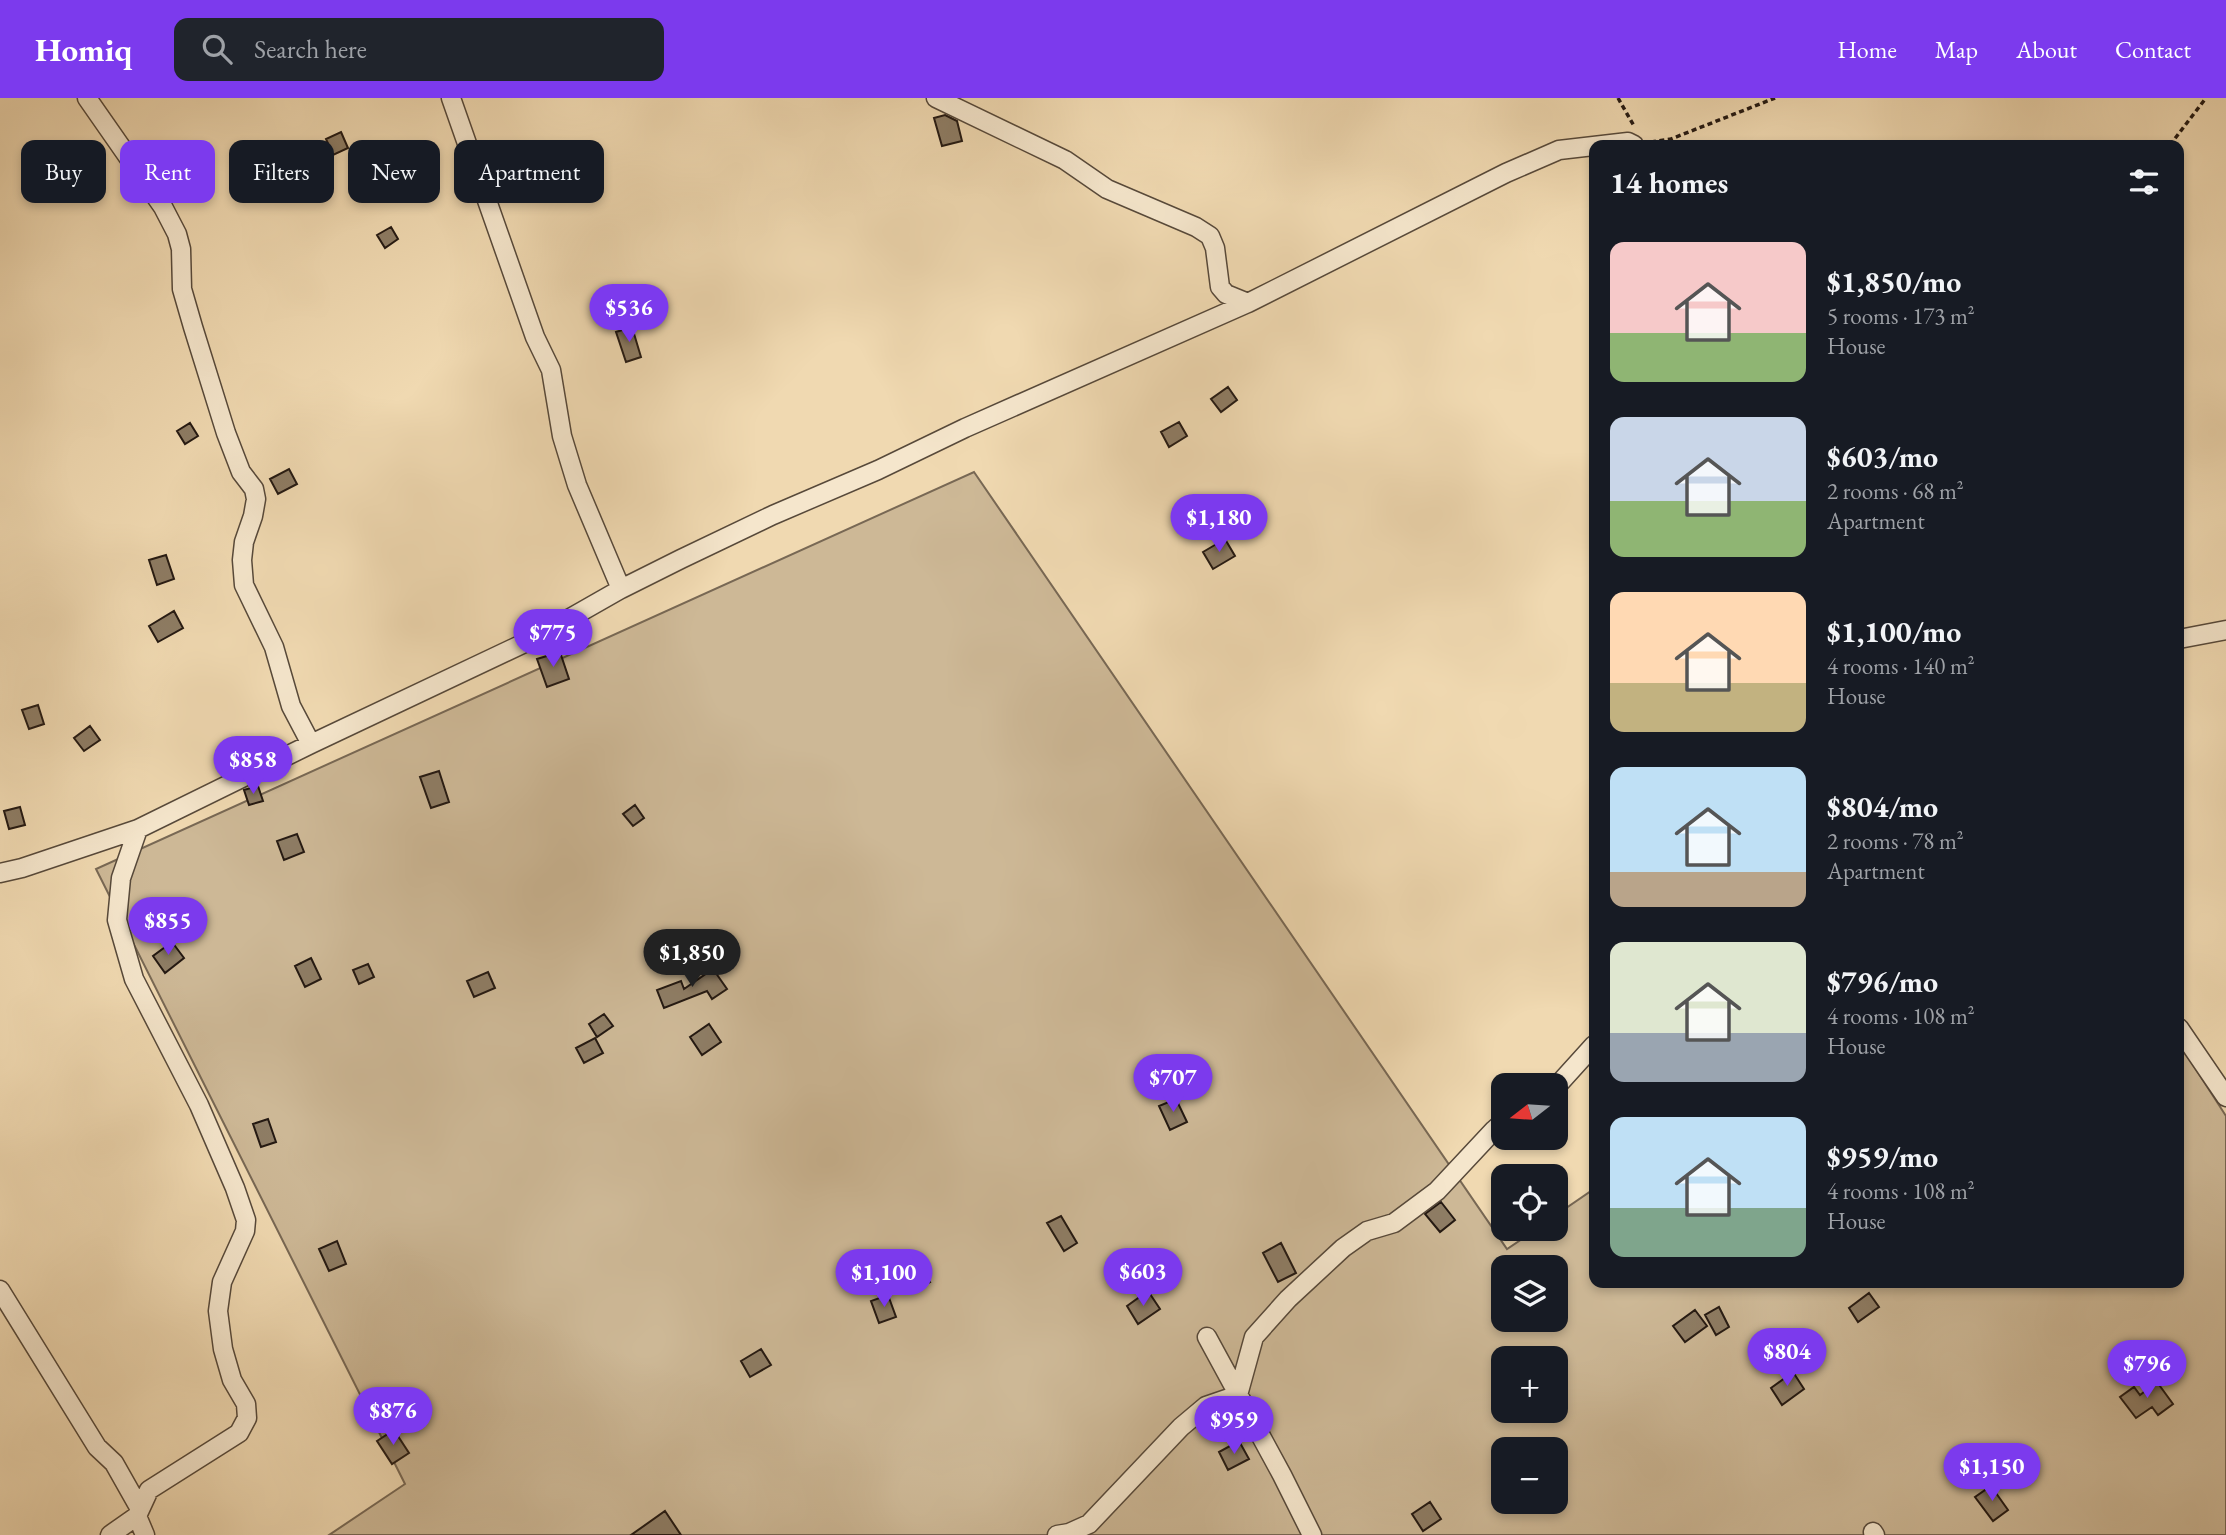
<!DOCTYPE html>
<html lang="en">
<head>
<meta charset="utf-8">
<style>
  body { margin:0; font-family:"EB Garamond",serif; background:#20242c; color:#f1f3f6; height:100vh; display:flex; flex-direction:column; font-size:26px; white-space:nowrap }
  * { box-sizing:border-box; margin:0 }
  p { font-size:23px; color:#9ea1a6 }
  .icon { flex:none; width:38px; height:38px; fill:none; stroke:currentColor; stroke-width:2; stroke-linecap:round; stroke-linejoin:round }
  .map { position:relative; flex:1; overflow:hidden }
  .sheet { position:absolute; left:1589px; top:42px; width:595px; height:1148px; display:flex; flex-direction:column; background:#171b24; border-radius:14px; box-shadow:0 4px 10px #0003 }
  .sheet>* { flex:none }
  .top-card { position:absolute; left:21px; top:42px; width:665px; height:63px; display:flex; gap:14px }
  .needle { width:46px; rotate:253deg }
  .fabs { position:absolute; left:1491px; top:975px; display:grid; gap:14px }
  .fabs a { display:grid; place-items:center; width:77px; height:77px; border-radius:14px; background:#171b24; box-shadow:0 4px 10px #0003; font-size:35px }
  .price { position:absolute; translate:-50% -60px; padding:0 16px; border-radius:24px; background:#7c3aed; color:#fff; font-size:23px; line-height:46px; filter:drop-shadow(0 2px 4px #0008) }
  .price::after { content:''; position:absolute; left:50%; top:42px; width:21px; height:16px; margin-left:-10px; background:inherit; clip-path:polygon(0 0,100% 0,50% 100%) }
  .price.current { background:#222; color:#fff }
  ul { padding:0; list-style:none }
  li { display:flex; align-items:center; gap:21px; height:175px; padding:0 21px }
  li span { display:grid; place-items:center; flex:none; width:196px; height:140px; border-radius:14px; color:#555 }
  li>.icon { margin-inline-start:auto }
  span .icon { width:84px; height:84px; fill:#fffc; stroke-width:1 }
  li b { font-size:30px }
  h2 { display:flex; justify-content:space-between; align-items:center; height:84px; padding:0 21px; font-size:30px }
  .chip { padding:0 24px; border-radius:14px; background:#171b24; box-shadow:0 4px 10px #0003; font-size:24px; line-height:63px }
  .chip.current { background:#7c3aed; color:#fff }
  header { display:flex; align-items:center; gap:42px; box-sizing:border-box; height:98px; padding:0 35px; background:#7c3aed; color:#fff }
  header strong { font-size:33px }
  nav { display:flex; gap:38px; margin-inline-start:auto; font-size:24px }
  .search { width:490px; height:63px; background:#20242c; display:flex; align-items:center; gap:18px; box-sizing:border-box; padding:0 24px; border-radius:14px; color:#9ea1a6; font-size:26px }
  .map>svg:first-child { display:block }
</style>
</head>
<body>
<header>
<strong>Homiq</strong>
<div class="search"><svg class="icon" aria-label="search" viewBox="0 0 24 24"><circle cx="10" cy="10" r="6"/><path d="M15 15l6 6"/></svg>Search here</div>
<nav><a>Home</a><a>Map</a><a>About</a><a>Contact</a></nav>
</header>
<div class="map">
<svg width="2226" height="1437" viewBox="0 0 2226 1437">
  <rect width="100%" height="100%" fill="#f0d9b1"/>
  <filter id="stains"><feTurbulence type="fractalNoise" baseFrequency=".00286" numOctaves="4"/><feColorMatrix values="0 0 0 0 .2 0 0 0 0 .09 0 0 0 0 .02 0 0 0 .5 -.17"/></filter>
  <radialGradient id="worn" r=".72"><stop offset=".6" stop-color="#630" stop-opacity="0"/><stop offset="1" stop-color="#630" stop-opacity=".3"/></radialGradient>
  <!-- green -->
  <path fill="#cdb896" stroke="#786854" stroke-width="2" fill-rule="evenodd" d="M974,374L1507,1151L1537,1131L1556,1130V1117L1594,1091V1185H2179V945L2226,1018V1437H329L405,1386L96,771ZM1503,1169H1556V1222H1503ZM1503,1260H1556V1312H1503ZM1503,1351H1556V1404H1503Z"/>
  <!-- building -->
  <path fill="#8e7d65" stroke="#241912" stroke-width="2" d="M945,17L957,23L962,43L942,48L934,20Z
    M341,34L348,50L333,57L326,41Z
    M391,129L398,141L385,150L377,137Z
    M632,229L641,259L626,264L616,234Z
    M1228,289L1237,302L1221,314L1211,301Z
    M1179,324L1187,338L1169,349L1161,334Z
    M190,325L198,338L185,346L177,333Z
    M289,371L297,386L278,396L270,381Z
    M1225,441L1235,458L1213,471L1203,454Z
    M166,457L174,481L157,487L149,462Z
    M174,513L183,530L158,544L149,528Z
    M560,554L569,581L547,589L537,561Z
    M38,607L44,626L29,631L22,612Z
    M90,628L100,642L84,653L74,640Z
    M439,673L449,704L431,710L420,679Z
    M258,688L263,703L249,707L244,692Z
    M635,707L644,720L633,728L623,716Z
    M20,709L25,727L9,731L4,713Z
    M297,736L304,754L284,762L277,743Z
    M172,844L184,860L165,875L153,858Z
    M311,860L321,881L305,889L295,868Z
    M368,866L374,879L359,886L353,872Z
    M713,871L727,891L712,901L707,893L664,910L657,892L681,883L684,891Z
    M488,874L495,890L474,899L467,883Z
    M604,916L613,928L597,939L589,926Z
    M709,926L721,944L702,957L690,939Z
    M595,940L603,955L584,965L576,950Z
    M1176,1001L1187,1024L1170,1032L1159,1008Z
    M268,1021L276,1044L261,1049L253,1026Z
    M1441,1104L1455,1122L1440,1134L1425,1116Z
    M1061,1118L1077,1145L1064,1153L1047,1125Z
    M337,1143L346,1166L329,1173L319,1151Z
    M1281,1145L1296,1175L1278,1184L1263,1155Z
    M920,1167L930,1184L911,1194L901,1178Z
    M1148,1193L1160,1211L1138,1226L1127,1208Z
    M1869,1195L1879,1209L1858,1224L1849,1210Z
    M888,1197L896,1219L879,1225L871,1203Z
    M1719,1209L1729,1229L1716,1237L1705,1217Z
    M1695,1212L1707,1228L1685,1244L1673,1228Z
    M761,1251L771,1267L750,1279L741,1263Z
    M1793,1274L1804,1291L1782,1307L1771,1290Z
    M2157,1284L2173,1306L2158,1317L2152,1309L2136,1320L2120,1299L2134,1289L2140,1297Z
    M394,1332L409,1355L392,1366L377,1343Z
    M1239,1343L1249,1361L1228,1372L1219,1354Z
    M1991,1388L2008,1412L1993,1423L1975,1399Z
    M1430,1404L1441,1421L1423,1433L1412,1416Z
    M665,1413L681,1437H631Z"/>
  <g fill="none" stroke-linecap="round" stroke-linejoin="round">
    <!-- street casing -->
    <g stroke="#57493a" stroke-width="21">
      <path id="street" d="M87,0L163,109L177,136L181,151L182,191L193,229L226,335L241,374L254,391L256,401L253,418L244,444L242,462L244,487L274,549L291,608L311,646
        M451,0L535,239L551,272L562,338L577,387L621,491
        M936,0L1065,62L1107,91L1196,129L1210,138L1215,150L1220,189L1226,196L1248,205
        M2179,541L2226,532
        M0,775L22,770L138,731L311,646L535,540L621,491L681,461L773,417L878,372L965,330L1248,205L1506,75L1559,52L1628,44L1634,47
        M2179,930L2226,999
        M1556,989L1594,947
        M0,1192L97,1349L114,1365L140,1411
        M1207,1239L1282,1377L1312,1437
        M137,1418L145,1437
        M1873,1434L1875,1437
        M110,1437L137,1418L149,1392L239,1335L247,1320L246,1306L232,1282L223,1251L218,1213L222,1184L245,1133L246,1122L235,1090L199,1007L134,881L117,822L121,780L138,731
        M1057,1437L1069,1435L1089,1426L1181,1329L1206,1308L1238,1297L1254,1239L1288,1201L1343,1150L1367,1133L1394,1125L1437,1093L1494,1032L1503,1024"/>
    </g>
    <!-- path -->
    <path stroke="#241912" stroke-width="3.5" stroke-dasharray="5 3.5" stroke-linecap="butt" d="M1618,0L1634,28
      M1651,44L1671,41L1775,0
      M2170,47L2206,0"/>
    <!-- street -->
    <use href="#street" stroke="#f5e6cc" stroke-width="18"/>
  </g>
  <rect width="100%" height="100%" filter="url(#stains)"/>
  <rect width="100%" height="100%" fill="url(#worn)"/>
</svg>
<div class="fabs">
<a><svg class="needle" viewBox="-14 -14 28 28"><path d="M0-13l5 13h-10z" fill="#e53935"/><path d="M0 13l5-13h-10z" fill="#9ea1a6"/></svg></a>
<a><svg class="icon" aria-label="locate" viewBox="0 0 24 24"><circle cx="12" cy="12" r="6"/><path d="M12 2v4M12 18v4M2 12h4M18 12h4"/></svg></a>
<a><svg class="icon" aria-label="layers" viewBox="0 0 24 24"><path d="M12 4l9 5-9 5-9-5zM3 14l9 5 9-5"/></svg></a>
<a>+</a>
<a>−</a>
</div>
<b class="price" style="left:629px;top:246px">$536</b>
<b class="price" style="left:1219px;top:456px">$1,180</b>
<b class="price" style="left:553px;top:571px">$775</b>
<b class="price" style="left:253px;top:698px">$858</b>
<b class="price" style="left:168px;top:859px">$855</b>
<b class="price current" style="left:692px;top:891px">$1,850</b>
<b class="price" style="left:1173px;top:1016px">$707</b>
<b class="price" style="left:1143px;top:1210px">$603</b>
<b class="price" style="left:884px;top:1211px">$1,100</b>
<b class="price" style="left:1787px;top:1290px">$804</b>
<b class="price" style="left:2147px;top:1302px">$796</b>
<b class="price" style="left:393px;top:1349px">$876</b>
<b class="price" style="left:1234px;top:1358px">$959</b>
<b class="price" style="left:1992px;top:1405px">$1,150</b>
<div class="top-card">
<a class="chip">Buy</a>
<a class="chip current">Rent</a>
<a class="chip">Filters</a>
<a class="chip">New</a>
<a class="chip">Apartment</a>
</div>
<section class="sheet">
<h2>14 homes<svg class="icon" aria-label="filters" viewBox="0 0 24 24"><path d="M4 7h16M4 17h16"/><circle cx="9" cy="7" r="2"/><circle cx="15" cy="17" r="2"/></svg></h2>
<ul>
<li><span style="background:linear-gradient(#f6c9c9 65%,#8fb573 0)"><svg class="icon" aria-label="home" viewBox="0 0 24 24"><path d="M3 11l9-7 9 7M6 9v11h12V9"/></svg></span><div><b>$1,850/mo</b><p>5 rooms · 173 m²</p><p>House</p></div></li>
<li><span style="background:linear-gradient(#c9d6e8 60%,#8fb573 0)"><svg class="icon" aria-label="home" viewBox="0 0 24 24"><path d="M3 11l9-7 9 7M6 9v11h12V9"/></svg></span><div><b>$603/mo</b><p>2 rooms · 68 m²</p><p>Apartment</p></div></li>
<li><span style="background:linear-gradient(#ffd9b3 65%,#c2b280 0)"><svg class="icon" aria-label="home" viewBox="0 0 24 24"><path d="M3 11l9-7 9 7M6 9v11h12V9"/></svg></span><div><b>$1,100/mo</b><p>4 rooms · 140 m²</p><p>House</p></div></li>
<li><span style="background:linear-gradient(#bfe0f5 75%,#b9a48a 0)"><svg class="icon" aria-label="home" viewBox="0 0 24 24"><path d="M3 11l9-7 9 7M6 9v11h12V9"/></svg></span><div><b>$804/mo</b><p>2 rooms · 78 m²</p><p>Apartment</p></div></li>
<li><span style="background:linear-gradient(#dfe7d0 65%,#9aa5b1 0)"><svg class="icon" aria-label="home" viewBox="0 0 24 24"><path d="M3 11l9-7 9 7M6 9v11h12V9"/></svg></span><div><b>$796/mo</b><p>4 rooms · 108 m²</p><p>House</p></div></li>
<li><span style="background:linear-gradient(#bfe0f5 65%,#7fa58c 0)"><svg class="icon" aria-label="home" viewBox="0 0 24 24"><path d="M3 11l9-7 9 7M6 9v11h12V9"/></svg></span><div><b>$959/mo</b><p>4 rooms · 108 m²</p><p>House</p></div></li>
</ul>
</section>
</div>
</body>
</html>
